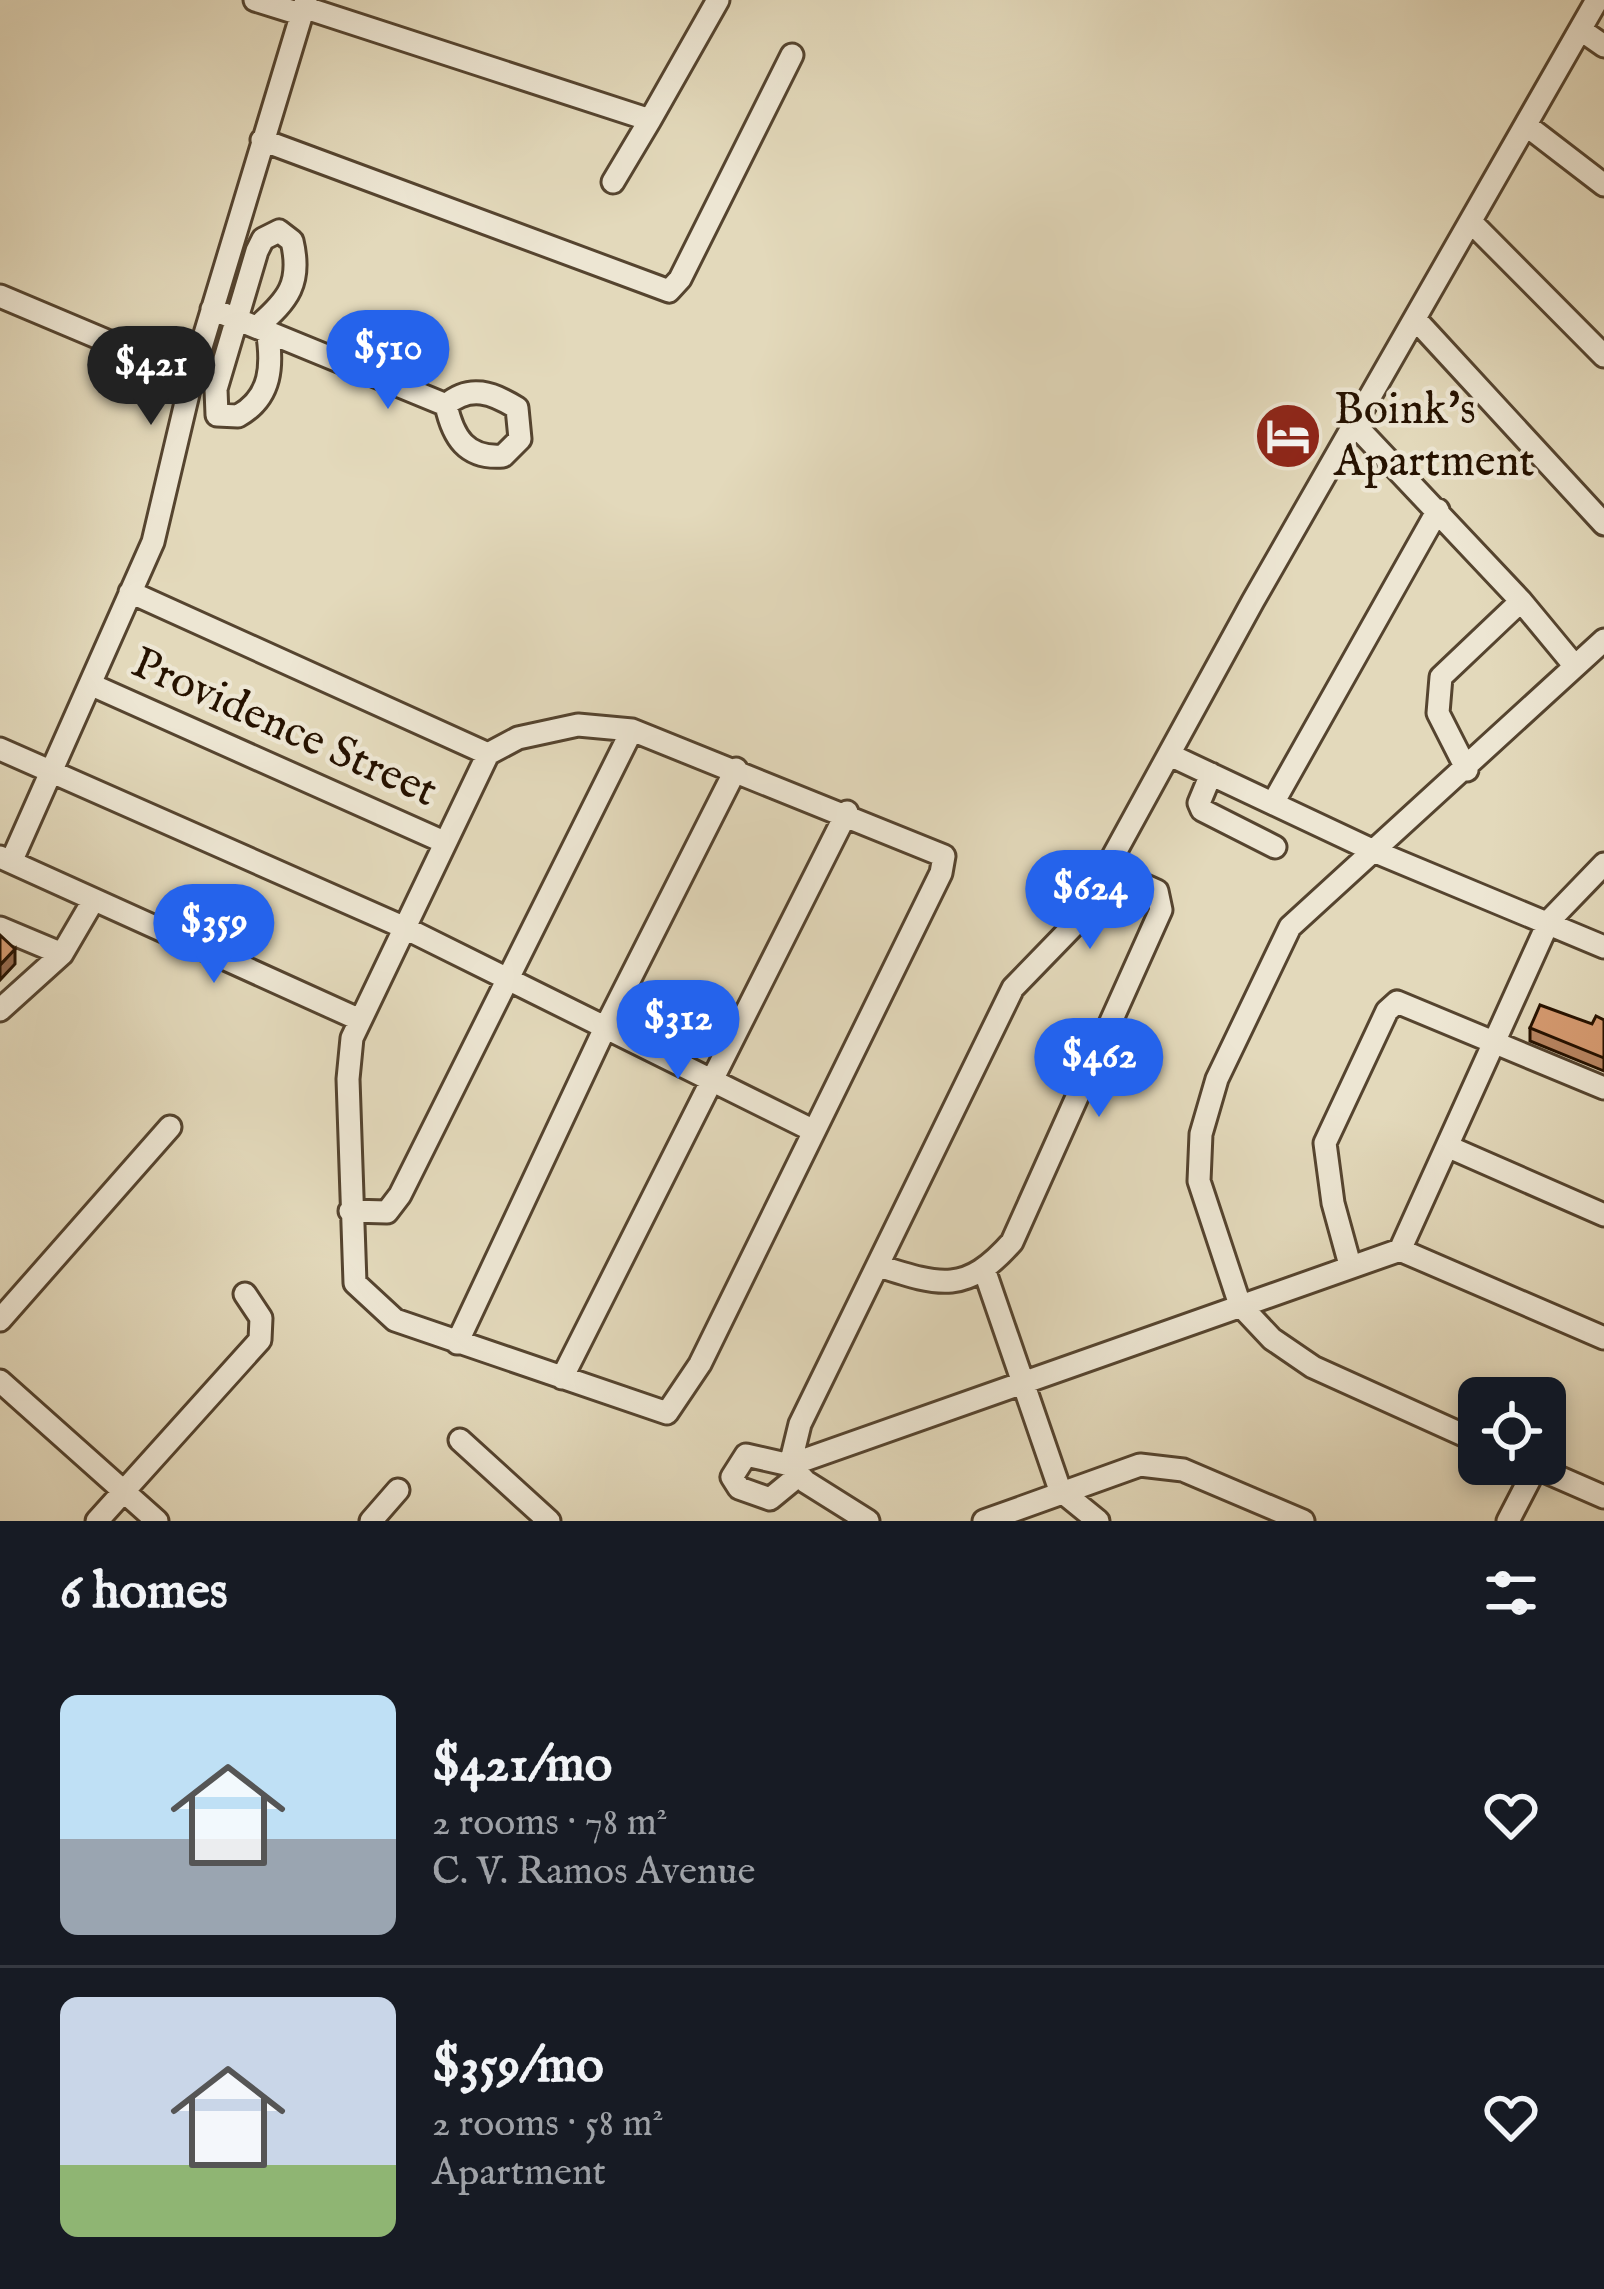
<!DOCTYPE html>
<html lang="en">
<head>
<meta charset="utf-8">
<style>
  body { margin:0; font-family:"IM FELL English",serif; background:#242831; color:#f1f3f6; height:100vh; display:flex; flex-direction:column; font-size:45px; white-space:nowrap }
  * { box-sizing:border-box; margin:0 }
  p { font-size:39px; color:#9ea1a6 }
  .icon { flex:none; width:66px; height:66px; fill:none; stroke:currentColor; stroke-width:2; stroke-linecap:round; stroke-linejoin:round }
  .map { position:relative; height:1521px; overflow:hidden }
  .sheet { display:flex; flex-direction:column; background:#171b24; flex:1 }
  .sheet>* { flex:none }
  .tools { position:absolute; left:1458px; top:1377px; display:grid; gap:24px }
  .tools a { display:grid; place-items:center; width:108px; height:108px; border-radius:18px; background:#171b24; box-shadow:0 6px 18px #0003; font-size:60px }
  .price { position:absolute; translate:-50% -102px; padding:0 27px; border-radius:42px; background:#2563eb; color:#fff; font-size:39px; line-height:78px; filter:drop-shadow(0 3px 6px #0008) }
  .price::after { content:''; position:absolute; left:50%; top:72px; width:36px; height:27px; margin-left:-18px; background:inherit; clip-path:polygon(0 0,100% 0,50% 100%) }
  .price.active { background:#222; color:#fff }
  ul { padding:0; list-style:none }
  li { display:flex; align-items:center; gap:36px; height:300px; padding:0 60px }
  li+li { border-top:3px solid #363941 }
  li span { display:grid; place-items:center; flex:none; width:336px; height:240px; border-radius:18px; color:#555 }
  li>.icon { margin-inline-start:auto }
  span .icon { width:144px; height:144px; fill:#fffc; stroke-width:1 }
  li b { font-size:51px }
  h2 { display:flex; justify-content:space-between; align-items:center; height:144px; padding:0 60px; font-size:51px }
  .map>svg:first-child { display:block }
</style>
</head>
<body>
<div class="map">
<svg width="1604" height="1521" viewBox="0 0 1604 1521">
  <rect width="100%" height="100%" fill="#e3d9bb"/>
  <filter id="stains"><feTurbulence type="fractalNoise" baseFrequency=".00167" numOctaves="4"/><feColorMatrix values="0 0 0 0 .2 0 0 0 0 .09 0 0 0 0 .02 0 0 0 .5 -.17"/></filter>
  <radialGradient id="worn" r=".72"><stop offset=".6" stop-color="#630" stop-opacity="0"/><stop offset="1" stop-color="#630" stop-opacity=".3"/></radialGradient>
  <g fill="none" stroke-linecap="round" stroke-linejoin="round">
    <!-- minor casing -->
    <g stroke="#55442f" stroke-width="27">
      <path id="minor" d="M255,0L300,14
        M303,7L650,120L718,0
        M1581,30L1604,46
        M1526,125L1604,185
        M262,140L669,291L680,279L792,55
        M613,182L650,120
        M1471,222L1604,356
        M0,296L192,377
        M212,309L446,405C453,437 466,459 503,456L520,439L517,408C493,393 470,384 446,405
        M1417,321L1604,524
        M258,326C288,300 302,283 292,241L279,231L263,239L257,251L216,389L217,415L238,416C272,397 273,365 267,329
        M1356,426L1521,601L1574,665
        M130,592L488,754
        M92,685L444,842
        M578,725L632,730L944,856L941,873L700,1364L667,1413L395,1320L355,1283L348,1079L352,1038L488,754L518,738Z
        M0,749L403,927L812,1130
        M1170,755L1376,852L1604,947
        M1467,770L1438,713L1441,677L1521,601
        M1211,774L1199,803L1202,810L1275,847
        M1273,803L1438,510
        M0,857L358,1019
        M11,862L153,542L192,377L306,0
        M0,928L62,954
        M0,1010L62,954L93,901
        M1449,1147L1604,1215
        M350,1211L387,1212L400,1195L632,730
        M1400,1250L1549,921L1604,864
        M1350,1265L1333,1203L1325,1143L1387,1011L1397,1002L1604,1088
        M879,1266C941,1286 966,1294 1012,1242L1161,910L1157,891L1106,868
        M985,1272L1060,1490L1098,1521
        M0,1320L170,1127
        M457,1343L605,1028L736,769
        M562,1378L847,812
        M0,1381L157,1521
        M460,1440L549,1521
        M1479,1442L1313,1367L1272,1339L1240,1305L1199,1181L1201,1134L1217,1079L1290,927L1604,640
        M1528,1464L1604,1497
        M790,1465L800,1424L1013,988L1077,922L1253,601L1597,0
        M790,1465L806,1482L868,1521
        M798,1476L770,1499L739,1488L732,1477L746,1455L790,1465L1400,1250L1604,1338
        M97,1521L260,1340L261,1318L245,1294
        M371,1521L398,1490
        M984,1521L1140,1465L1183,1470L1303,1521
        M1508,1521L1536,1467"/>
    </g>
    <!-- minor -->
    <use href="#minor" stroke="#ede6d3" stroke-width="21"/>
  </g>
  <!-- wall -->
  <path fill="#b88561" stroke="#261200" stroke-width="3" d="M1604,1020V1071L1530,1041V1028L1592,1024Z"/>
  <!-- shaded-wall -->
  <path fill="#966c4f" stroke="#261200" stroke-width="3" d="M15,949V964L0,980V965Z"/>
  <!-- building -->
  <path fill="#d69b71" stroke="#261200" stroke-width="3" d="M0,935L15,949L0,965Z
    M1540,1005L1592,1024L1596,1016L1604,1020V1058L1530,1028Z"/>
  <!-- icons -->
  <defs>
    <g id="hotel-disc" transform="scale(3.45)"><circle r="9.5" fill="#8f2418" stroke="#ede6d3"/><path d="M-6-4.5h1.5V1H6V5H4.5V3h-9V5H-6ZM-4 0a1.8 1.8 0 1 1 3.6 0ZM.5 0V-2.5h3Q6-2.5 6 0Z" fill="#fff"/></g>
  </defs>
  <g fill-rule="evenodd">
    <use href="#hotel-disc" x="1288" y="436"/>
  </g>
  <g text-anchor="middle" dominant-baseline="central" stroke-width="9" stroke-linejoin="round" paint-order="stroke">
    <!-- poi labels -->
    <g font-size="45" fill="#261200" stroke="#ede6d3" text-anchor="start">
      <text x="1334" y="410">Boink's<tspan x="1334" dy="52">Apartment</tspan></text>
    </g>
    <!-- street labels -->
    <g font-size="45" fill="#261200" stroke="#ede6d3">
      <text transform="translate(284 728) rotate(24)">Providence Street</text>
    </g>
  </g>
  <rect width="100%" height="100%" filter="url(#stains)"/>
  <rect width="100%" height="100%" fill="url(#worn)"/>
</svg>
<div class="tools">
<a><svg class="icon" aria-label="locate" viewBox="0 0 24 24"><circle cx="12" cy="12" r="6"/><path d="M12 2v4M12 18v4M2 12h4M18 12h4"/></svg></a>
</div>
<b class="price" style="left:388px;top:412px">$510</b>
<b class="price active" style="left:151px;top:428px">$421</b>
<b class="price" style="left:1090px;top:952px">$624</b>
<b class="price" style="left:214px;top:986px">$359</b>
<b class="price" style="left:678px;top:1082px">$312</b>
<b class="price" style="left:1099px;top:1120px">$462</b>
</div>
<section class="sheet">
<h2>6 homes<svg class="icon" aria-label="filters" viewBox="0 0 24 24"><path d="M4 7h16M4 17h16"/><circle cx="9" cy="7" r="2"/><circle cx="15" cy="17" r="2"/></svg></h2>
<ul>
<li><span style="background:linear-gradient(#bfe0f5 60%,#9aa5b1 0)"><svg class="icon" aria-label="home" viewBox="0 0 24 24"><path d="M3 11l9-7 9 7M6 9v11h12V9"/></svg></span><div><b>$421/mo</b><p>2 rooms · 78 m²</p><p>C. V. Ramos Avenue</p></div><svg class="icon" aria-label="heart" viewBox="0 0 24 24"><path d="M12 20l-8-8c-3-5 5-10 8-4 3-6 11-1 8 4z"/></svg></li>
<li><span style="background:linear-gradient(#c9d6e8 70%,#8fb573 0)"><svg class="icon" aria-label="home" viewBox="0 0 24 24"><path d="M3 11l9-7 9 7M6 9v11h12V9"/></svg></span><div><b>$359/mo</b><p>2 rooms · 58 m²</p><p>Apartment</p></div><svg class="icon" aria-label="heart" viewBox="0 0 24 24"><path d="M12 20l-8-8c-3-5 5-10 8-4 3-6 11-1 8 4z"/></svg></li>
</ul>
</section>
</body>
</html>
